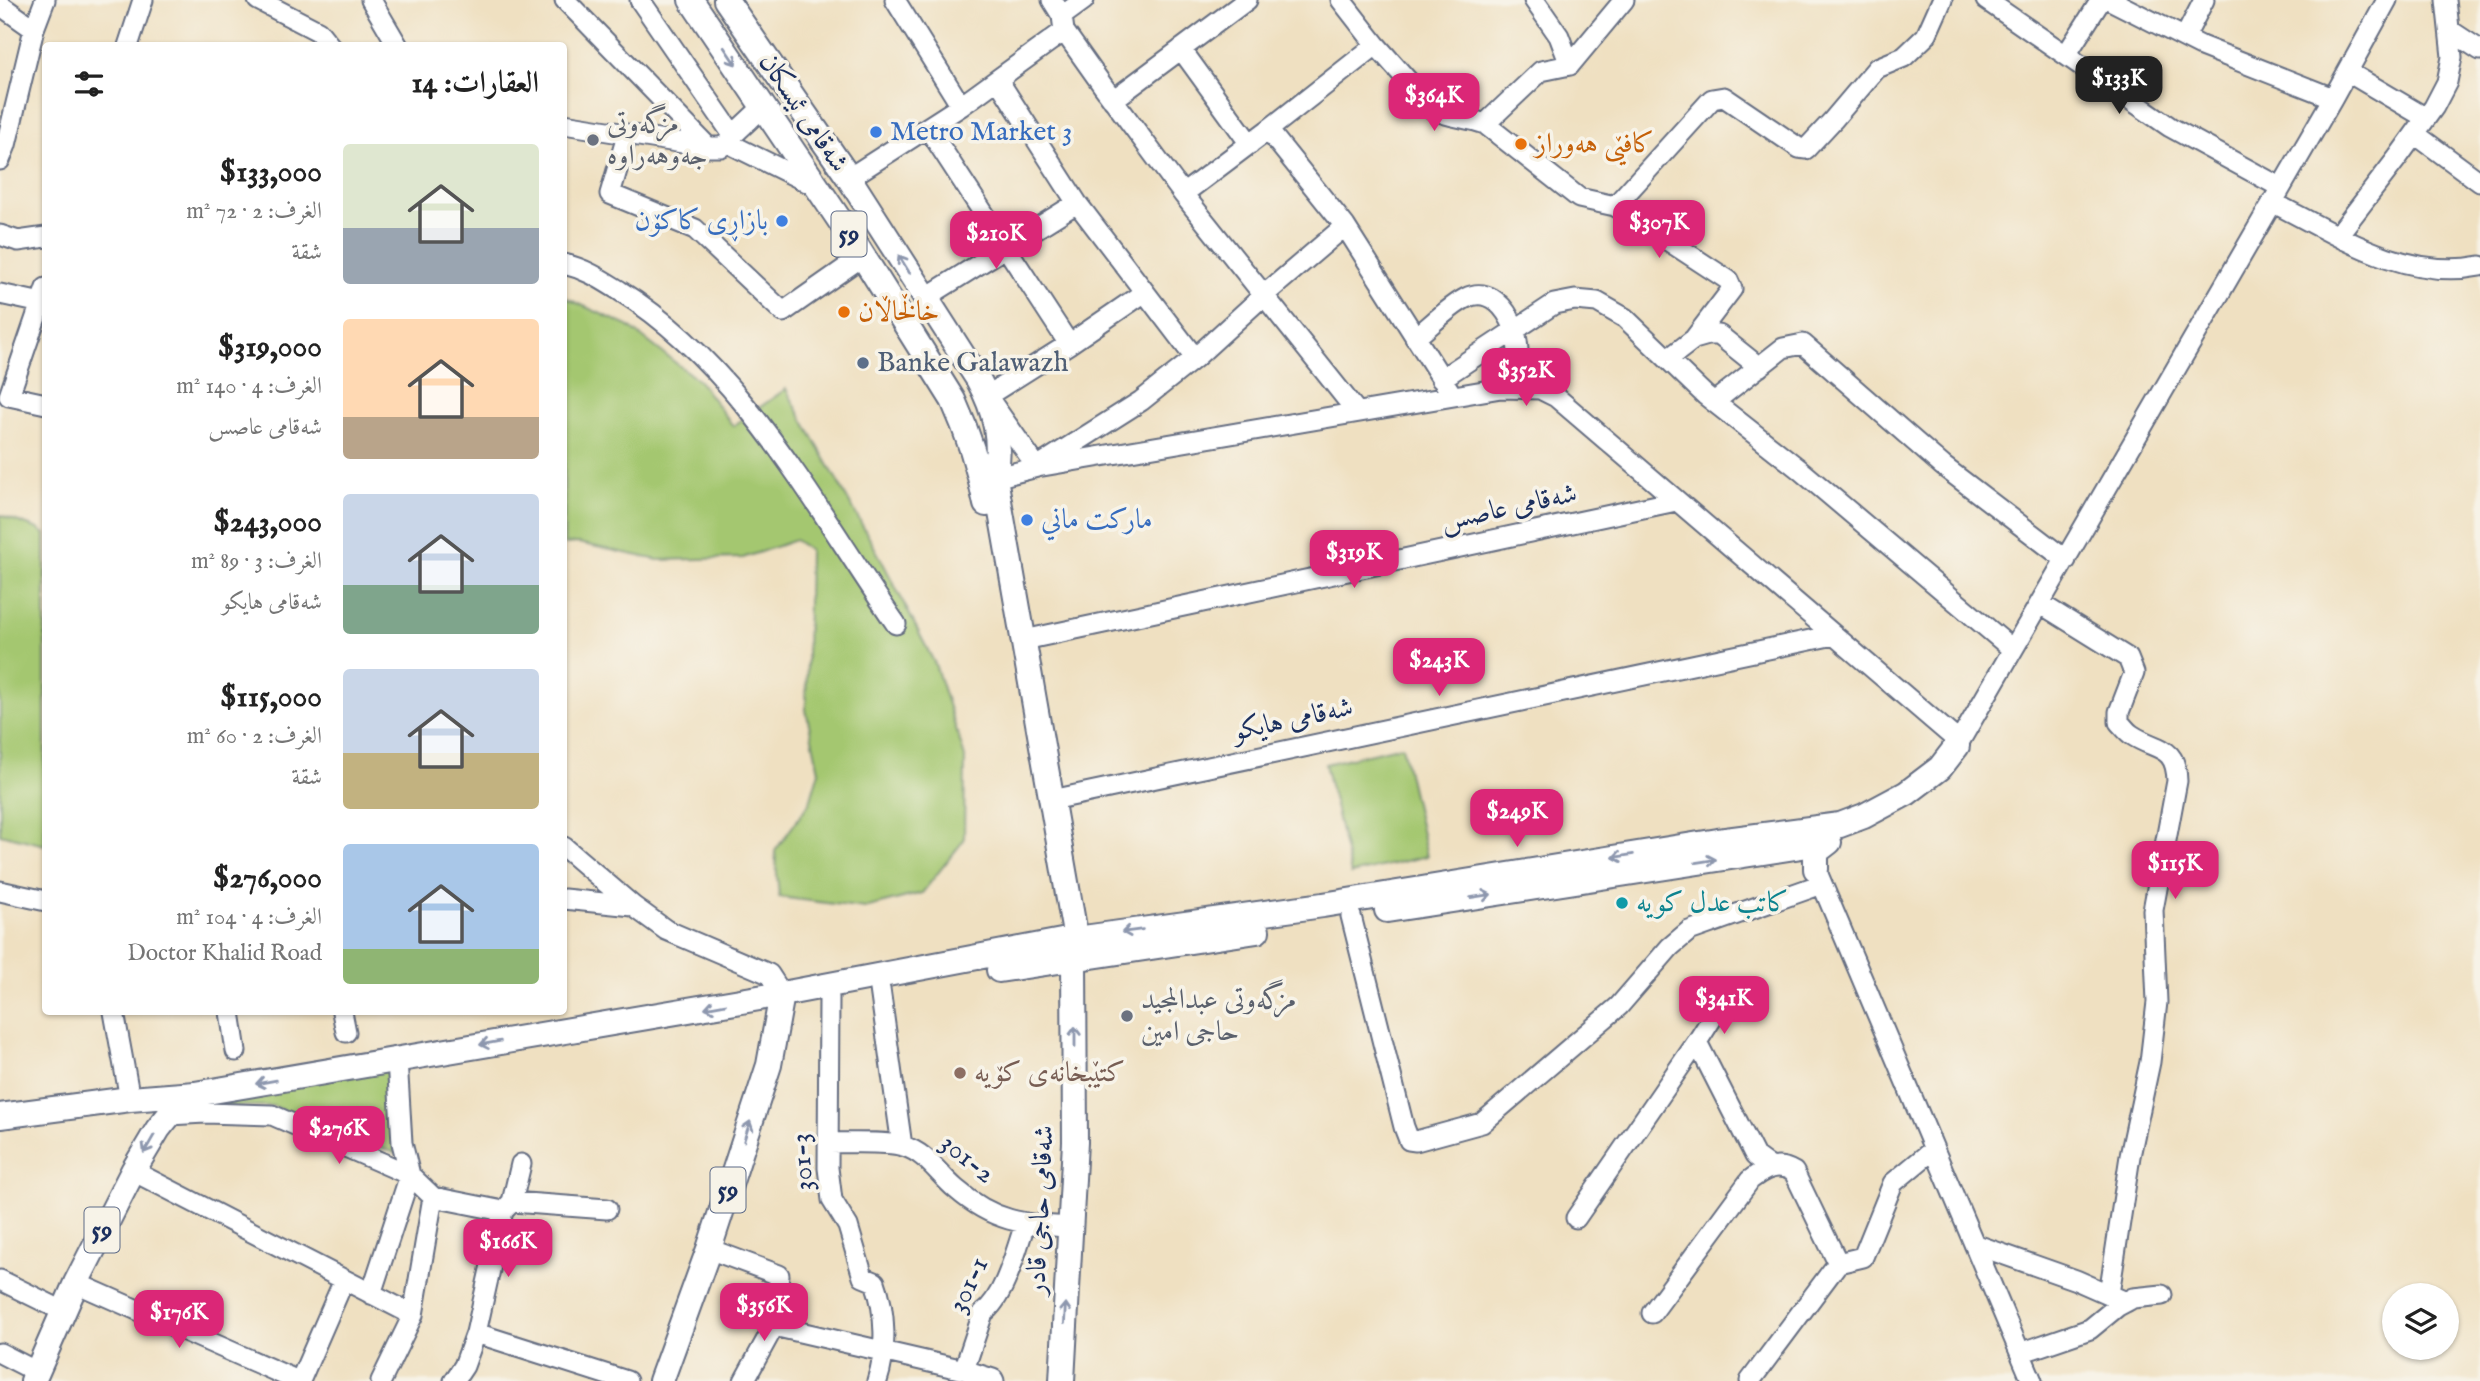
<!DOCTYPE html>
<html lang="ar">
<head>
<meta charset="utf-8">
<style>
  body { margin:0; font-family:"IM FELL English",Amiri,serif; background:#f2f2f2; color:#222; direction:rtl; height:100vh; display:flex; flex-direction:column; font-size:26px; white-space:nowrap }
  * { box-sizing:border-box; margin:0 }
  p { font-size:23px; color:#767676 }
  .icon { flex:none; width:38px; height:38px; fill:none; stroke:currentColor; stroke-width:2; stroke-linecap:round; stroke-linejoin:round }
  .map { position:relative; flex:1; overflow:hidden; direction:ltr }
  .details { position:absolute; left:42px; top:42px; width:525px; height:973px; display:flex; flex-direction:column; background:#fff; border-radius:7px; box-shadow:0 2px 5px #0004; direction:rtl }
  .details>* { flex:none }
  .buttons { position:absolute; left:2382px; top:1283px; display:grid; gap:14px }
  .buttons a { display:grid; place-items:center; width:77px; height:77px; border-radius:50%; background:#fff; box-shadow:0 2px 5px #0004; font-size:35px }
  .price { position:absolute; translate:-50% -60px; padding:0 16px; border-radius:14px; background:#db2777; color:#fff; font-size:23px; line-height:46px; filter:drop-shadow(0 2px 4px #0008) }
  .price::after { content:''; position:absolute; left:50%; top:42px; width:21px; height:16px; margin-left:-10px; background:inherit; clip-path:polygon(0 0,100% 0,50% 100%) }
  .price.current { background:#222; color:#fff }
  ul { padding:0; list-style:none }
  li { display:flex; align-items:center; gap:21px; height:175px; padding:0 28px }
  li span { display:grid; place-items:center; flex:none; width:196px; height:140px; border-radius:7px; color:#555 }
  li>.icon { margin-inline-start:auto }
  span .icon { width:84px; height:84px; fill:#fffc; stroke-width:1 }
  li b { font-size:30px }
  h2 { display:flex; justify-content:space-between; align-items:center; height:84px; padding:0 28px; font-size:30px }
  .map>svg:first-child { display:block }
</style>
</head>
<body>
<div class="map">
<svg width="2480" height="1381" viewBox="0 0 2480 1381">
  <rect width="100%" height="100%" fill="#f7f3e8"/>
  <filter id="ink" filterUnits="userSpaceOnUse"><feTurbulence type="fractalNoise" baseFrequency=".0143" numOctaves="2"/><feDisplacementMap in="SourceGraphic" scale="14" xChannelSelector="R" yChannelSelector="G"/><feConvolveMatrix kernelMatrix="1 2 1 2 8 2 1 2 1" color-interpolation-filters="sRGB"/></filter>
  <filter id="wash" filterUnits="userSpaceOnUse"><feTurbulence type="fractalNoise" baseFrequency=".00686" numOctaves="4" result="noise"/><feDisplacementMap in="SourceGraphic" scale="28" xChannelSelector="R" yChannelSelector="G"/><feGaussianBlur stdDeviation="1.57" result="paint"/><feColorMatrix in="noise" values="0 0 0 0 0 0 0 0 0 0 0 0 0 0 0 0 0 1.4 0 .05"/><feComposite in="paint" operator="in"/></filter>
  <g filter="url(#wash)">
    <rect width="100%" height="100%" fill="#efe0c1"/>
    <!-- green -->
    <path fill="#a4c770" stroke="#607b67" stroke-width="2" d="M564,297L628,326L699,381L733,426L786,389L881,559L935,664L965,757L964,840L922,893L865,908L779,897L775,851L810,802L819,771L806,710L809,550L795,540L743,558L658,560L578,543L564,544Z
      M0,515L38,529L45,534V845L0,834Z
      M1402,746L1427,856L1351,874L1325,764Z
      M388,1068L395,1153L273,1106H201L231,1092Z"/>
  </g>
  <g filter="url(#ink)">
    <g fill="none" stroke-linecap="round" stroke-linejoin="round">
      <!-- minor casing -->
      <g stroke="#656d81" stroke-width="23">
        <path id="minor" d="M258,0L318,31L330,46
          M371,0L398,46
          M565,0L708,147
          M640,0L733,135L728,143
          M895,0L961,106L1064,31
          M1052,0L1062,16L1064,31L1103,86L1183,194L1357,412
          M1341,0L1376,45
          M1534,0L1559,36L1570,65
          M1986,0L2170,127L2280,187
          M2110,0L2201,46L2333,98
          M0,5L34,29
          M1062,16L1084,0
          M2451,31L2480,50
          M2185,37L2204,0
          M128,46L143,0
          M1181,49L1250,144
          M2066,55L2101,0
          M2348,72L2426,118
          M1113,100L1247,0
          M564,124L708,147H721L728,143L817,187
          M1485,124L1541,71L1570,65L1624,0
          M928,128L1069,344L987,396L1037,467L1141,401L1195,358L1077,203L998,80
          M1268,130L1376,45L1433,109C1450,118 1467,117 1485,124L1579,198L1615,206L1728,280L1732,289L1694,339L1668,359
          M2415,134L2480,182
          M733,135L764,106
          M627,136L610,194L695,229L783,312L863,256
          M0,160L6,145L34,29L45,0
          M849,178L961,106
          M1183,194L1268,130L1345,226
          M2272,202C2335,234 2405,281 2480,266
          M1615,206L1712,99L1724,97L1799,148L1806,149L1833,120L1877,68L1904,57L1926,36L1942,0
          M0,235L18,241L46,237
          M2338,235L2398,157L2434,107L2447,82L2452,57L2446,0
          M564,264C586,269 601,279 620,291C743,367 816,509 896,624
          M46,288L9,396L46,404
          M0,294L46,304
          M925,298L1077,203
          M1415,338C1429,327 1451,305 1466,298C1489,286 1507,309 1514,328C1520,345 1518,369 1519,387
          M1694,339L1708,335H1719L1759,367
          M1069,344L1145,292
          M1195,358L1264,295L1345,226L1449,390
          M1441,379L1554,304L1575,300L1597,302L1625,318L1705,395L1799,469L2012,649
          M1714,402L1783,348L1803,344L1943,466L2066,560
          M983,481L1037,467L1501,388L1540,389L1556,397L1959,742
          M2041,604L2128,658L2134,673L2119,712V722C2123,726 2127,732 2132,735C2156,751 2176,744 2177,781L2153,910L2157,1002L2150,1062L2130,1156L2109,1294
          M1024,640L1676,501
          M1957,746L2333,98L2387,0
          M1052,800L1834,635
          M564,847L633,906L666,930L769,974L782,994
          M1817,872L2032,1381
          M0,891L46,901
          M564,899L633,906
          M1351,916L1404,1127L1409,1140L1416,1141L1482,1123L1619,1006L1670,947L1689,931L1822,884
          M880,989L902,1146
          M829,997L828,1168L832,1200L848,1226L863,1277L875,1282C886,1312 887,1351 877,1381
          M114,1012L130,1099
          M230,1012L236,1051
          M342,1012L346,1032
          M1697,1042L1718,1009
          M169,1115L205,1113L272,1115L410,1175L433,1197L503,1211
          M828,1143C846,1143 888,1141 903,1146C927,1153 938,1174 956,1189C994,1222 1022,1224 1070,1227
          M133,1171L413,1315
          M512,1202L607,1209
          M1576,1218L1697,1042L1755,1156L1770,1167
          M1974,1244L2076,1280L2126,1302
          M709,1249L779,1275L774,1326L964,1370L993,1379L994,1381
          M0,1280L63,1311
          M76,1283L298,1381
          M371,1294L410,1175L402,1143L397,1059
          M1652,1313L1750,1180C1763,1170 1777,1161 1794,1172L1838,1263
          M476,1333L627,1381
          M0,1353L37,1372
          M2020,1353L2090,1329L2118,1306L2133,1298L2162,1295
          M964,1370L983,1313C1005,1297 1016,1250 1025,1224
          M300,1381L344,1280
          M381,1381L413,1315L433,1197
          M454,1381L464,1366L476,1333L503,1211L512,1202L521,1164
          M744,1381L774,1326
          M1750,1381L1838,1263L1863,1257L1893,1183L1934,1149"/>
      </g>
      <!-- major casing -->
      <g stroke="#656d81" stroke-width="28">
        <path id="major" d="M691,0L849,234L953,400C968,433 979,468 986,504
          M726,0L849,178L978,379C996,412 1002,440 995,478L1077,945L1074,958L1075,1142L1062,1381
          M1816,869V852L1829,842
          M1387,910L1821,843
          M999,970L1257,931
          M0,1116L130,1099L195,1094L782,994L1062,941L1323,905L1718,841L1840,825L1864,816L1907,793L1940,768L1957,746
          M33,1381L76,1283L133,1171L158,1129L175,1108L195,1094
          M661,1381L709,1249L769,1065L782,994"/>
      </g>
      <!-- minor -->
      <use href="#minor" stroke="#fff" stroke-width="19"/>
      <!-- major -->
      <use href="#major" stroke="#fff" stroke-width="24"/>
    </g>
    <!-- one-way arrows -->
    <defs><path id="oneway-shaft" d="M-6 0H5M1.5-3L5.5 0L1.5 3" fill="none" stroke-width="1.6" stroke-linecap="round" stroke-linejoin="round" transform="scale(1.75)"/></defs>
    <g stroke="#8d97ae">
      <use href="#oneway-shaft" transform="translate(730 56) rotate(56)"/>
      <use href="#oneway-shaft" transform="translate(904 264) rotate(-122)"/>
      <use href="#oneway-shaft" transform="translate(1623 856) rotate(171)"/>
      <use href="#oneway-shaft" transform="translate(1706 861) rotate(-9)"/>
      <use href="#oneway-shaft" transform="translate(1481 896) rotate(-9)"/>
      <use href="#oneway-shaft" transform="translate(1132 931) rotate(172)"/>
      <use href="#oneway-shaft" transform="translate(715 1006) rotate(170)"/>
      <use href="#oneway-shaft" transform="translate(1075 1037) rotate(-90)"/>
      <use href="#oneway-shaft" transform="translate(490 1043) rotate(170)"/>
      <use href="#oneway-shaft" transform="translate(266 1082) rotate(170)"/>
      <use href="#oneway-shaft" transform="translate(747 1131) rotate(-72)"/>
      <use href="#oneway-shaft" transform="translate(149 1144) rotate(120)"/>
      <use href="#oneway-shaft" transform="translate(1065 1313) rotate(-87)"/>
    </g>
  </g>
  <!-- markers -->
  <g fill="#3f7fe0" stroke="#f7f3e8" stroke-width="2.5">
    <circle cx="876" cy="132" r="7"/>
    <circle cx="782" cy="221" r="7"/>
    <circle cx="1027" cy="520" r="7"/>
  </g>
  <g fill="#6b7280" stroke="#f7f3e8" stroke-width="2.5">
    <circle cx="593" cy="140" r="7"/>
    <circle cx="1127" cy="1016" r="7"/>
  </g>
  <g fill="#e8710a" stroke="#f7f3e8" stroke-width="2.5">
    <circle cx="1521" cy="144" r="7"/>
    <circle cx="844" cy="312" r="7"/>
  </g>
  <circle fill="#5c6f8a" stroke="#f7f3e8" stroke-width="2.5" cx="863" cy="363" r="7"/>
  <circle fill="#0f9aa8" stroke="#f7f3e8" stroke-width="2.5" cx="1622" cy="903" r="7"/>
  <circle fill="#8d6e63" stroke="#f7f3e8" stroke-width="2.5" cx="960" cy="1073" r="7"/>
  <g text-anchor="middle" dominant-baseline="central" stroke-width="7" stroke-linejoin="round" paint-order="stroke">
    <!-- shield labels -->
    <g fill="#f7f3e8" stroke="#5d6a87" stroke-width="2">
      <rect x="831.5" y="211.5" width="35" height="45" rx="5"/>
      <rect x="710.5" y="1167.5" width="35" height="45" rx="5"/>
      <rect x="84.5" y="1207.5" width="35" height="45" rx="5"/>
    </g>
    <g font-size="26" font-weight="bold" fill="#1b2f5e">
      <text x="849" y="234">59</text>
      <text x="728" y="1190">59</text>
      <text x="102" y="1230">59</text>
    </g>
    <!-- street labels -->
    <g font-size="28" fill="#1b2f5e" stroke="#f7f3e8">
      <text transform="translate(803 113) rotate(56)">شەقامی ئیسکان</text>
      <text transform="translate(1509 508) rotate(-12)">شه‌قامی عاصس</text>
      <text transform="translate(1293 720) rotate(-12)">شه‌قامی هایكو</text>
      <text transform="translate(967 1159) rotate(39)">301-2</text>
      <text transform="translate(803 1162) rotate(-94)">301-3</text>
      <text transform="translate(1041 1210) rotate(-87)">شەقامی حاجی قادر</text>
      <text transform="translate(969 1285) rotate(-64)">301-1</text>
    </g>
    <!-- worship labels -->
    <g font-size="28" fill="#5b616d" stroke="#f7f3e8" text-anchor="start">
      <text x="607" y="124">مزگه‌وتی<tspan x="607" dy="32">جه‌وهه‌راوه</tspan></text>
      <text x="1141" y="1000">مزگه‌وتی عبدالمجید<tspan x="1141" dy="32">حاجی امین</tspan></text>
    </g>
    <!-- shop labels -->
    <g font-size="28" fill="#366cbe" stroke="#f7f3e8" text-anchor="start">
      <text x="890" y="132">Metro Market 3</text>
      <text x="768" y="221" text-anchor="end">بازاڕی کاکۆن</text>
      <text x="1041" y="520">مارکت ماني</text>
    </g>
    <!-- food labels -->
    <g font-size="28" fill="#c56008" stroke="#f7f3e8" text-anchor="start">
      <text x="1535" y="144">کافێی هەوراز</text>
      <text x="858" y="312">خاڵخاڵان</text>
    </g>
    <!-- service labels -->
    <g font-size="28" fill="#4e5e75" stroke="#f7f3e8" text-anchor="start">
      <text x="877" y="363">Banke Galawazh</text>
    </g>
    <!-- culture labels -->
    <g font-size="28" fill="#0d838f" stroke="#f7f3e8" text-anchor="start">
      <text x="1636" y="903">كاتب عدل كويه</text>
    </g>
    <!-- education labels -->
    <g font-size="28" fill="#785e54" stroke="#f7f3e8" text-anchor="start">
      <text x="974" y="1073">كتێبخانه‌ی كۆیه‌</text>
    </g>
  </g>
</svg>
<div class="buttons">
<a><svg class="icon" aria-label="layers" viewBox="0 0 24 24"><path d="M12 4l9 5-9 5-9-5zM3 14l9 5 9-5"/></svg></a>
</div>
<b class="price current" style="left:2119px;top:116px">$133K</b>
<b class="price" style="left:1434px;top:133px">$364K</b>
<b class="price" style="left:1659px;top:260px">$307K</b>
<b class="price" style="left:996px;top:271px">$210K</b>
<b class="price" style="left:1526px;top:408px">$352K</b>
<b class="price" style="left:1354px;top:590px">$319K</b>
<b class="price" style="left:1439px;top:698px">$243K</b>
<b class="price" style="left:1517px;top:849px">$249K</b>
<b class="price" style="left:2175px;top:901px">$115K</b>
<b class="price" style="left:1724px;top:1036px">$341K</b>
<b class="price" style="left:339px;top:1166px">$276K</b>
<b class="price" style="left:508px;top:1279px">$166K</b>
<b class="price" style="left:764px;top:1343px">$356K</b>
<b class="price" style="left:179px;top:1350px">$176K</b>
<section class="details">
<h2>العقارات: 14<svg class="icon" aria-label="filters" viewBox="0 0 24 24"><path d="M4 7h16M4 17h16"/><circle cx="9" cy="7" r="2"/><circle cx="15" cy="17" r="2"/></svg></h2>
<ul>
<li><span style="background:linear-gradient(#dfe7d0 60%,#9aa5b1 0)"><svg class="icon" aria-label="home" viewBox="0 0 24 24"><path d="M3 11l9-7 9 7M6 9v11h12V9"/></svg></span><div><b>$133,000</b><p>الغرف: 2 · 72 m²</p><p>شقة</p></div></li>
<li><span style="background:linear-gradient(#ffd9b3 70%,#b9a48a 0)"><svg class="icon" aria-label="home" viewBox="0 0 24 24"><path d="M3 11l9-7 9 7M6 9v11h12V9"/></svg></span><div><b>$319,000</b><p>الغرف: 4 · 140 m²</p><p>شه‌قامی عاصس</p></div></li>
<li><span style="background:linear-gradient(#c9d6e8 65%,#7fa58c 0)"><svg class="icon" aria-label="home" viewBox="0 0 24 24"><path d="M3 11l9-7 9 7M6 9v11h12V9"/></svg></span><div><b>$243,000</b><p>الغرف: 3 · 89 m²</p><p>شه‌قامی هایكو</p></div></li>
<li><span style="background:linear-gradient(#c9d6e8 60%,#c2b280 0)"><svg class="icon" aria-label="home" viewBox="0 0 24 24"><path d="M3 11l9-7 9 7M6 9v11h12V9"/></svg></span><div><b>$115,000</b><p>الغرف: 2 · 60 m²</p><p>شقة</p></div></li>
<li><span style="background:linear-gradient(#a9c7e8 75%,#8fb573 0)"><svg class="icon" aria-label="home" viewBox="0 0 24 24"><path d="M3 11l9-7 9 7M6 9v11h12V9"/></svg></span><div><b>$276,000</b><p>الغرف: 4 · 104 m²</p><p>Doctor Khalid Road</p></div></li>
</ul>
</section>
</div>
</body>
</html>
